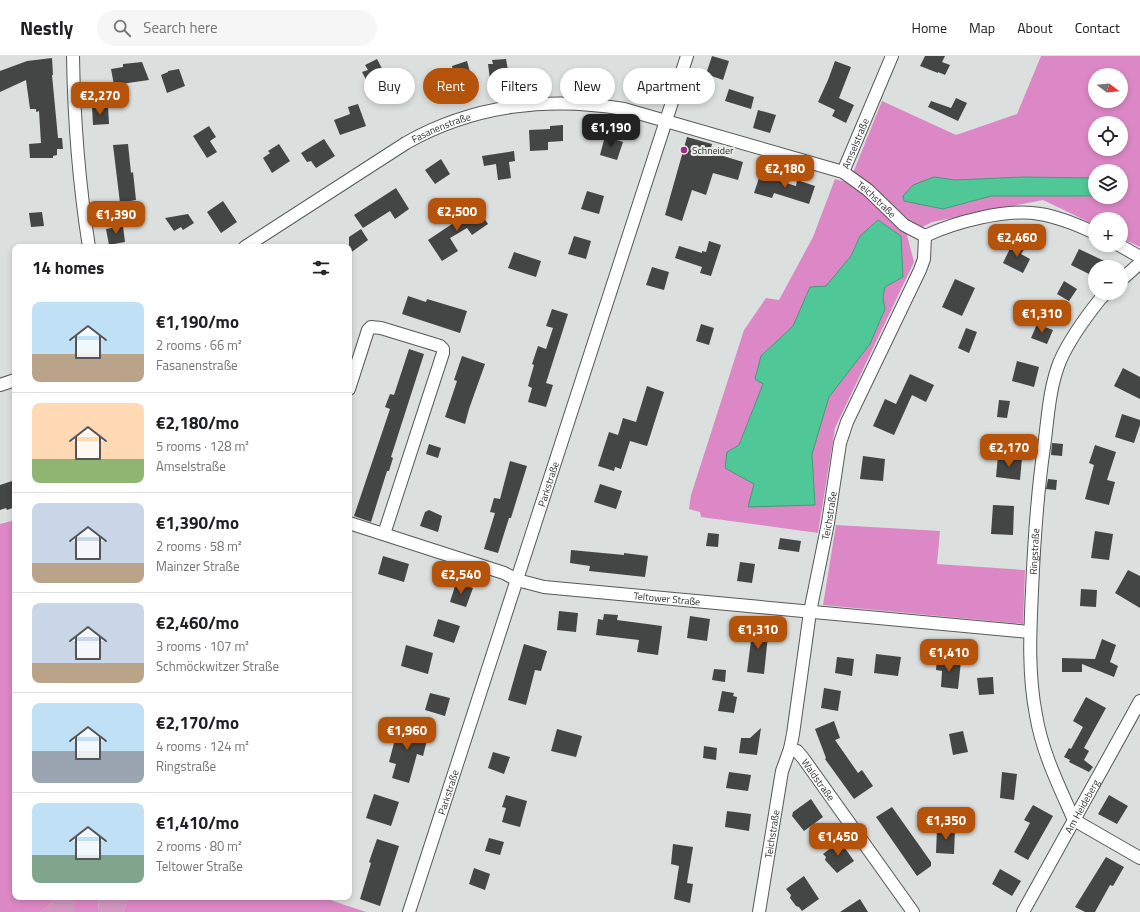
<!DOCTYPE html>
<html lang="en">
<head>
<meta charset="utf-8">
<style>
  body { margin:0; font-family:"Titillium Web",sans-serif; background:#f6f6f6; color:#202124; height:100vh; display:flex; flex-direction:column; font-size:15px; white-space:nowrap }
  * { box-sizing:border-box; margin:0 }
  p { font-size:13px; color:#757577 }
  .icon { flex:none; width:22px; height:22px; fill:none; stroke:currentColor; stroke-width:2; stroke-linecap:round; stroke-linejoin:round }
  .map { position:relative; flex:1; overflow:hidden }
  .drawer { position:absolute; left:12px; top:188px; width:340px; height:656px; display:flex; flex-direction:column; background:#fff; border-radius:8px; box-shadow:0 2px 6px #0003 }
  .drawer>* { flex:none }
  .top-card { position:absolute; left:364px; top:12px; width:380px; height:36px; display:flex; gap:8px }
  .needle { width:26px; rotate:106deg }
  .tools { position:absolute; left:1088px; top:12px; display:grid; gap:8px }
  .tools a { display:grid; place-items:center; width:40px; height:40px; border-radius:50%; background:#fff; box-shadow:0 2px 6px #0003; font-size:20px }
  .price { position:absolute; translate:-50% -34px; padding:0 9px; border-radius:8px; background:#b45309; color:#fff; font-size:13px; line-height:26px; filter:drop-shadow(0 1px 2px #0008) }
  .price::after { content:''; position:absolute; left:50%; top:24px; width:12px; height:9px; margin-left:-6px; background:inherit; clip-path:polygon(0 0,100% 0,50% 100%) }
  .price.current { background:#222; color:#fff }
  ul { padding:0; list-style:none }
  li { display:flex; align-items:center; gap:12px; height:100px; padding:0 20px }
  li+li { border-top:1px solid #e0e0e0 }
  li span { display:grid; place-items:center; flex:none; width:112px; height:80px; border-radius:8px; color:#555 }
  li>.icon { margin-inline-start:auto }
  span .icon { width:48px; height:48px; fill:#fffc; stroke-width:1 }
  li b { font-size:17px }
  h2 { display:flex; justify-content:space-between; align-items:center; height:48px; padding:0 20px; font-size:17px }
  .pill { padding:0 14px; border-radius:18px; background:#fff; box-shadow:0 2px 6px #0003; font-size:14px; line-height:36px }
  .pill.current { background:#b45309; color:#fff }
  header { display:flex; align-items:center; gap:24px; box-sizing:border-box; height:56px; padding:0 20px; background:#fff; border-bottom:1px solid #e0e0e0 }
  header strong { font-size:19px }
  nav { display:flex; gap:22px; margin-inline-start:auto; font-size:14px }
  .search { width:280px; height:36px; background:#f6f6f6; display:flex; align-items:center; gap:10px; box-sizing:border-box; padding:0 14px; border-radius:22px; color:#757577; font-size:15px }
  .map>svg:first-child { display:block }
</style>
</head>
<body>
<header>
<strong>Nestly</strong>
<div class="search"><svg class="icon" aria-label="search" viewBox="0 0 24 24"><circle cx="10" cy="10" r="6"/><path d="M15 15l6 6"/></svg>Search here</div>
<nav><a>Home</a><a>Map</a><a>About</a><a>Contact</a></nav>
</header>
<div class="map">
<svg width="1140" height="856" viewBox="0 0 1140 856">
  <rect width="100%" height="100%" fill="#dbdfdd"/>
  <!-- green -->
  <path fill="#d295c0" d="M58,841H75V856H41Z
    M99,841H129L123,856H98Z"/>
  <!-- forest -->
  <path fill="#dd88c6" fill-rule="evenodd" d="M1041,0H1140V191L1121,182V163H1095V169L1043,144L932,166L907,179L914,206L835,372L818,477L701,461L700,456L689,453L691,439L744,274L766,242L779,244L813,181L835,123L849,127L882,45L956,79L1017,58ZM1095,19H1121V45H1095ZM1095,67H1121V93H1095ZM1095,115H1121V119L1126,123V127L1121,131V141L1028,139L991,140L943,153L905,145L934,121L955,124L1023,121L1093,123L1095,122ZM860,180L903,221L885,231L883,242L885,253L870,288L829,341L812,398L815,449L727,396L739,389L763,328L761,300L793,270L810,231H826L851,200Z
    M15,464V841H58L41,856H0V468Z
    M836,469L940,475L937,508L1025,514L1023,568L823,549Z
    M75,841H99L98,856H75Z
    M129,841H321L366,856H123Z"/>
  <!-- water -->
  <path fill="#50c797" stroke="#469978" d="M934,121L955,124L1023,121L1095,122V140H991L943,153L904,145L903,140L913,129Z
    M878,164L901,180L903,221L885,231L883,242L885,253L870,288L829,341L812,398L815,449L748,451L754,428L725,412L727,396L739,389L763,328L755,323L761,300L793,270L810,231L826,230L851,200L860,180Z"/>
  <!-- building -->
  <path fill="#434645" d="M712,0L729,5L723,24L706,18Z
    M925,0H945L942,6L950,9L945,19L938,16V17L920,10Z
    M52,2L53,19H52L58,82H62L63,93H57V99L53,100V102H30L29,88L41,87L39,55L36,56V53H30L26,24L0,36V15L27,5Z
    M377,3L387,22L370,31L362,16L368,14L365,9Z
    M506,3L509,20L490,24L488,8H493L492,4Z
    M467,5L473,27L462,31L460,24L455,25L452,10Z
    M835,5L851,11L839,42L854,49L846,67L832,60L835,54L818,46L828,24Z
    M142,6L149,24L114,29L111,13L123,11V8Z
    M179,13L185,30L167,37L161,19L168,16V15Z
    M729,33L754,41L751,53L725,45Z
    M956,42L967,47L958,65L928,51L931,45L951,52Z
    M358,48L366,70L340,79L334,64L350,58L348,51Z
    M108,50L109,68L93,69L92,51Z
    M758,54L776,59L770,77L753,72Z
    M563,69V85L548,86V94L530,95L529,74L550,73V70Z
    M209,70L216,81L210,85L217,96L207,102L193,80Z
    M605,80L623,86L617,104L600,99Z
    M687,81L712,88L710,96L743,106L738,124L713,117L706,139L692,134L682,165L665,159Z
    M324,83L335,100L316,112L311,105L307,106L301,97Z
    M128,88L131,117L133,116L136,144L120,147L113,89Z
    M279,88L290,105L272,117L263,102L270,97L268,95Z
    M514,95L515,105L509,106L511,122L498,124L496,108L484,110L482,100Z
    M441,103L450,118L435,128L425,114Z
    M760,119L796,130L797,124L815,130L809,148L774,137L772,142L754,137Z
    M396,132L409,153L395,163L390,155L363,172L354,159Z
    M587,135L604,140L599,158L581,153Z
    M223,145L237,166L221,177L207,156Z
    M462,149L468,159L478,153L488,168L472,179L467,172L450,182L458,195L442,205L428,184L458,164L452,155Z
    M42,156L44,170L31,171L29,157Z
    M188,158L194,167L183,174L181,171L174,175L165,162Z
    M123,170L125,186L109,189L106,173Z
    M361,173L368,184L349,198V181Z
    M574,180L591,185L586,203L568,198Z
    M709,185L721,189L711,220L700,217L702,211L675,202L679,190L702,197V195L706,196Z
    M1013,186L1025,192L1021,198L1030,203L1023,217L1003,207Z
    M1079,193L1117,211H1095V221L1071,209Z
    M514,196L541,205L536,221L508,212Z
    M652,211L669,216L664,234L646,229Z
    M955,223L975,232L962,260L942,251Z
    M1064,225L1077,233L1069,245L1057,238Z
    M408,240L426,246L427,243L467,255L460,277L402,258Z
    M552,253L568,258L546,327L553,329L546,351L528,346L532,332L528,330L534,309L532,308L538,290L546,293L553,272L546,270Z
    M701,268L714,272L709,289L696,285Z
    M1037,268L1053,274L1047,288L1031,282Z
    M966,272L977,276L969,297L958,292Z
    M409,293L424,298L391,401L393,402L389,415H387L371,466L354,460L390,353L385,351L390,338L394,339Z
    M462,300L485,308L469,353L465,368L445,361L457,325L454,324Z
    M1017,305L1039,311L1034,331L1012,325Z
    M1123,312L1140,321V343L1114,330Z
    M910,318L934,329L926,346L912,339L894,379L873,370L885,343L896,348Z
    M647,330L664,336L647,390L630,385L621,413L615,411L614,415L598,410L609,376L618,379L623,362L636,366Z
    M999,344L1010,345L1007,362L997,361Z
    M1122,358L1140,364V369L1134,387L1115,381Z
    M1052,387L1063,388L1062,400L1051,399Z
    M429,388L441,392L438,402L426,398Z
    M1095,389L1116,396L1107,424L1115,426L1109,449L1085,443L1094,409L1089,407Z
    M998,399L1022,402L1020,424L996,421Z
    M863,400L885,403L883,425L860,423Z
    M510,405L527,410L511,462H509L498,497L484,493L495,457L490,456L494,442L500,443Z
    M1048,423L1057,424L1056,434L1046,433Z
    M15,424V451L7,454L6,452L0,454V429Z
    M600,428L622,435L616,453L594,446Z
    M993,449L1014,450L1013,479L991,478Z
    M429,454L442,460L438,476L420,470L425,456Z
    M1095,475L1113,478L1109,504L1091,502Z
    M708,477L719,478L718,491L706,490Z
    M780,482L801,485L799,496L778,493Z
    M571,494L624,499V497L648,500L645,521L589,515L590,510L570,507Z
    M383,500L409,508L404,526L378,518Z
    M740,506L755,508L752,527L737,525Z
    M1128,514L1140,520V552L1115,537Z
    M456,527L473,532L466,551L450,546Z
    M1081,533L1097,534L1096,551L1080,550Z
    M559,555L578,557L576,576L557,574Z
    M604,558L618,559L617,564L662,570L658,599L637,596L639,584L596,579L598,563L603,564Z
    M690,560L710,563L707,585L687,582Z
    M438,563L460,570L454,587L433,580Z
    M753,569L769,570L764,618L747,616Z
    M1102,583L1116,589L1110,606L1118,610L1114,621L1082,608V616H1062V602L1095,603Z
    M524,588L547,595L541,615L535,614L526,649L508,644Z
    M406,589L433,597L428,618L401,610Z
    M876,598L901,601L898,620L874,617Z
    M837,601L854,603L852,620L835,617Z
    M937,603L961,605L958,633L941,631L942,615L936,614Z
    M714,613L726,614L725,626L712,624Z
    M993,621L994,638L979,639L977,622Z
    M824,632L841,635L838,655L821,652Z
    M722,635L734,637L733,640L737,641L734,657L718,655Z
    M430,637L450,642L445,660L425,654Z
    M1086,641L1106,652L1084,692L1089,695L1084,704L1093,711L1089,716L1069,706L1070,704L1064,701L1069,692L1071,693L1083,671L1073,665Z
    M834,665L840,682L835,684L858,717L862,714L873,730L854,743L825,703L826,702L815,673Z
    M399,668L429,676L423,700L417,698L409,727L392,722L396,708L389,706Z
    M761,672L757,699L739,697L741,682H750Z
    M557,673L582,680L576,701L551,695Z
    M963,675L968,696L953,699L949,678Z
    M704,690L717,692L716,704L703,702Z
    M493,696L510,701L504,718L488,712Z
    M729,716L751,719L748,735L726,732Z
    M1002,716L1017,718L1014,744L1000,742Z
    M374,738L399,746L391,770L366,762Z
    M506,739L527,745L520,771L502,766L506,752L502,751Z
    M1109,739L1128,750L1117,768L1098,758Z
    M811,743L823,761L804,775L792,760L793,756Z
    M1033,749L1053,760L1028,804L1014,796L1030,767L1024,764Z
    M892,751L931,806V810L917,820L876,761Z
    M727,755L751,758L749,775L725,771Z
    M937,772L955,773L954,798L936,797Z
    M489,782L504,786L500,799L485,795Z
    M377,783L399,790L380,850L360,843L371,807L369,806Z
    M840,785L854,805L837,817L825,804L826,801L823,798Z
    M673,788L693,791L687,827L693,828L690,847L674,843L679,810L671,808Z
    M1106,801L1124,811L1113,830L1110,829L1095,856H1085L1075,851Z
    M474,812L490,818L485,834L469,828Z
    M1000,813L1021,825L1012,840L992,828Z
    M804,820L819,843L802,855L799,851L796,850L790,842L791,839L786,833Z
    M860,843L868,856H840Z"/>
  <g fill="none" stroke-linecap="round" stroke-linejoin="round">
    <!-- minor casing -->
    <g stroke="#555957" stroke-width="14">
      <g id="minor">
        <path d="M73,0C74,64 79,128 89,191"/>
        <path id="s1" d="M843,116L892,0"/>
        <path d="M925,180C955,166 1007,152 1040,158C1059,161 1078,169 1095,177"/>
        <path d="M1119,189L1140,201"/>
        <path id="s2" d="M245,191L406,87C473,49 549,40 624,53L843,116L868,134L904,169L925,180"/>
        <path d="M1121,224L1140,207"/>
        <path d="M0,329L15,324"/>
        <path d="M349,333L368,274L371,271L381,272L440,290L443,293V297L384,478"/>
        <path id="s3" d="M349,467L504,517L517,524L544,531L1030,576"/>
        <path id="s4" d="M790,693L797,695L803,702L913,856"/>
        <path id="s5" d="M1074,764C1059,730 1042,696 1036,659C1028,618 1030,577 1032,535C1034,487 1037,439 1044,391C1048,362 1049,332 1060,305C1070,282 1085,262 1101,242L1106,237"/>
        <path d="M1074,764L1140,802"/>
        <path id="s6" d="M409,856L687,0"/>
        <path id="s7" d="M759,856L782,715L790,693L793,678L810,556L828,467L840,387L847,366L920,214L924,203L925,180"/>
        <path id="s8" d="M1023,856L1140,645"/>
      </g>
    </g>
    <!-- minor -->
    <use href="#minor" stroke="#fff" stroke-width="12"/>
  </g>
  <!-- markers -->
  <circle fill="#9e2b86" stroke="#e8edea" stroke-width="1.5" cx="684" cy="94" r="4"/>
  <g text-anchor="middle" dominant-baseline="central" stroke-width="4" stroke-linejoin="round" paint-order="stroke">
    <!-- street labels -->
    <g font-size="10" fill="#2d2f2e" stroke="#e8edea">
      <text stroke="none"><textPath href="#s2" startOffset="230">Fasanenstraße</textPath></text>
      <text stroke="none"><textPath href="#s1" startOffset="31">Amselstraße</textPath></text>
      <text stroke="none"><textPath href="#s2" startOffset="688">Teichstraße</textPath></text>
      <text stroke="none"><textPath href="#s6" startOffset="450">Parkstraße</textPath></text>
      <text stroke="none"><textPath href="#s7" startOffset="403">Teichstraße</textPath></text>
      <text stroke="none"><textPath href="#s5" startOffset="276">Ringstraße</textPath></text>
      <text stroke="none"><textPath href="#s3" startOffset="329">Teltower Straße</textPath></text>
      <text stroke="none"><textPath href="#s4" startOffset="43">Waldstraße</textPath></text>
      <text stroke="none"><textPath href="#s6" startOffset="126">Parkstraße</textPath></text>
      <text stroke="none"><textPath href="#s8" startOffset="121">Am Heideberg</textPath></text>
      <text stroke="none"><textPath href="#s7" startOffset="79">Teichstraße</textPath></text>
    </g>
    <!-- poi labels -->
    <g font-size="10" fill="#2d2f2e" stroke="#e8edea" text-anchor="start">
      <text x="692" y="94">Schneider</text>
    </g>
  </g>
</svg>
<div class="tools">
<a><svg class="needle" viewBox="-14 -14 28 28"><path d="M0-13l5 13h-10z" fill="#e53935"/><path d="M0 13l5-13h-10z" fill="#757577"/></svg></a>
<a><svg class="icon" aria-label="locate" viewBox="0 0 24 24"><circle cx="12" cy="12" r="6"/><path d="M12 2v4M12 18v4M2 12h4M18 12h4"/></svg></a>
<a><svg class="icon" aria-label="layers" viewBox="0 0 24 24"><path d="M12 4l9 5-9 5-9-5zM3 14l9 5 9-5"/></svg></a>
<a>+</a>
<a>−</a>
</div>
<b class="price" style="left:100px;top:60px">€2,270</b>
<b class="price current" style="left:611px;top:92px">€1,190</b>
<b class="price" style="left:785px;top:133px">€2,180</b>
<b class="price" style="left:457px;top:176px">€2,500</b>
<b class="price" style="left:116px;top:179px">€1,390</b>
<b class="price" style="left:1017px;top:202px">€2,460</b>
<b class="price" style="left:1042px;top:278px">€1,310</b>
<b class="price" style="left:1009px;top:412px">€2,170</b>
<b class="price" style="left:461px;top:539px">€2,540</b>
<b class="price" style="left:758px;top:594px">€1,310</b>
<b class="price" style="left:949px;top:617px">€1,410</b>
<b class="price" style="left:407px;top:695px">€1,960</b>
<b class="price" style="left:946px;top:785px">€1,350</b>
<b class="price" style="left:838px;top:801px">€1,450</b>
<div class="top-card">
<a class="pill">Buy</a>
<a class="pill current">Rent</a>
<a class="pill">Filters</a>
<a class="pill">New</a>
<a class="pill">Apartment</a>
</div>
<section class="drawer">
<h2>14 homes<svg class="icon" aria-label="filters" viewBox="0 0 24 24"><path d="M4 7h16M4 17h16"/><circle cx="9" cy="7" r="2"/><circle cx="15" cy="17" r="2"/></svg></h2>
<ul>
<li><span style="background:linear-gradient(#bfe0f5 65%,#b9a48a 0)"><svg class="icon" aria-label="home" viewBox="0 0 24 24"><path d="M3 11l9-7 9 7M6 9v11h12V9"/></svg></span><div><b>€1,190/mo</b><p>2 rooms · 66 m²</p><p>Fasanenstraße</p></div></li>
<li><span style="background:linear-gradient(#ffd9b3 70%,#8fb573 0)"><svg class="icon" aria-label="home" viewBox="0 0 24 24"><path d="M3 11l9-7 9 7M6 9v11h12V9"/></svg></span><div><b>€2,180/mo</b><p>5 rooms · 128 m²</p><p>Amselstraße</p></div></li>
<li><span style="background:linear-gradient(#c9d6e8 75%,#b9a48a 0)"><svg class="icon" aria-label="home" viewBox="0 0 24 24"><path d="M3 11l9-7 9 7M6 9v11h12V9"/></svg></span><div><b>€1,390/mo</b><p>2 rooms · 58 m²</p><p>Mainzer Straße</p></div></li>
<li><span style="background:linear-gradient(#c9d6e8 75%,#b9a48a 0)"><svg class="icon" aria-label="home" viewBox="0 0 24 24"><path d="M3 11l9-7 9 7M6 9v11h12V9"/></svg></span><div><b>€2,460/mo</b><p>3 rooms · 107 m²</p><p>Schmöckwitzer Straße</p></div></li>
<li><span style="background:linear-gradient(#bfe0f5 60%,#9aa5b1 0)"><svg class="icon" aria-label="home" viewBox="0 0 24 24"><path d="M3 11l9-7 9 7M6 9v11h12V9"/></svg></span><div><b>€2,170/mo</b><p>4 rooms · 124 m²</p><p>Ringstraße</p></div></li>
<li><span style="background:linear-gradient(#bfe0f5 65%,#7fa58c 0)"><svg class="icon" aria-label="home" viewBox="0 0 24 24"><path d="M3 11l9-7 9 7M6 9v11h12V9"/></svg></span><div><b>€1,410/mo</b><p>2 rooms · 80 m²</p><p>Teltower Straße</p></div></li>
</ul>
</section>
</div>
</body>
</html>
